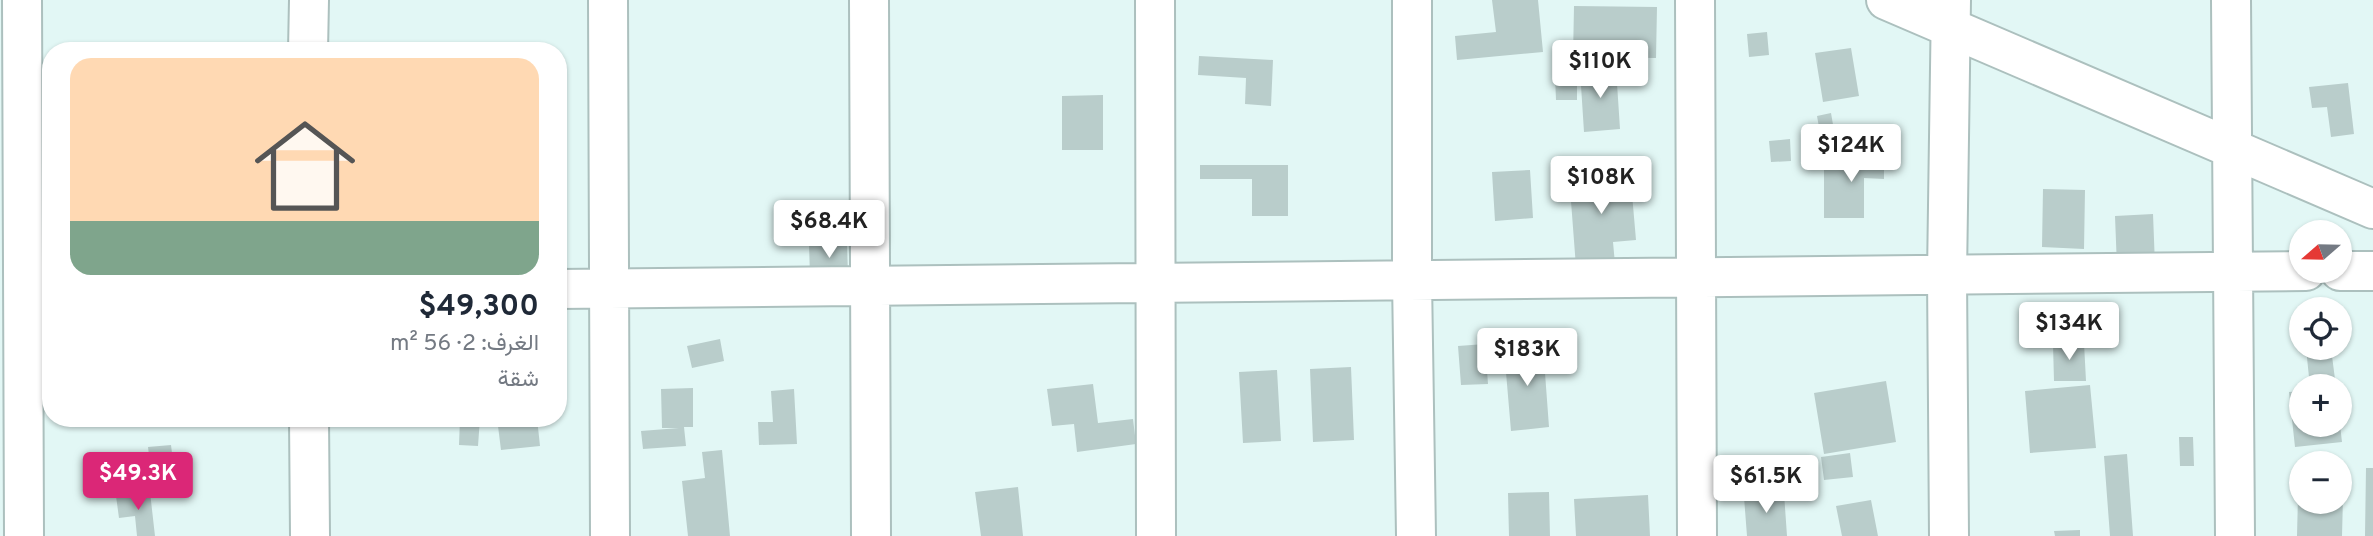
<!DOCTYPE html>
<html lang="ar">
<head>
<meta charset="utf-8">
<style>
  body { margin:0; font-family:Overpass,Vazirmatn,sans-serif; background:#f2f2f3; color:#1f2937; direction:rtl; height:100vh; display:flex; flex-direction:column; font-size:26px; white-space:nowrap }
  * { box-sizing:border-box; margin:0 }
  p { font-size:23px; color:#747a83 }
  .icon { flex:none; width:38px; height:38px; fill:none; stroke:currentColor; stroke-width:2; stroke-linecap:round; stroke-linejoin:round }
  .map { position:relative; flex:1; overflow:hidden; direction:ltr }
  .drawer { position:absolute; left:42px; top:42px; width:525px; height:385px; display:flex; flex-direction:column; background:#fff; border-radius:28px; box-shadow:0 2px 5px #0004; direction:rtl }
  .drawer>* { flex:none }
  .needle { width:46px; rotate:250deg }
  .buttons { position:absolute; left:2289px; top:220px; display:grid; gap:14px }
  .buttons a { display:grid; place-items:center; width:63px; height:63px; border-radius:50%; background:#fff; box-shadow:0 2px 5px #0004; font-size:35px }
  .price { position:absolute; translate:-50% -60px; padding:0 16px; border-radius:7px; background:#fff; color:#222; font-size:23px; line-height:46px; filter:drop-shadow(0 2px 4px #0008) }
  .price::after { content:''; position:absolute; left:50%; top:42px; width:21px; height:16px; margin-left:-10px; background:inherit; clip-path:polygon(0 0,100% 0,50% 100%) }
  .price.active { background:#db2777; color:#fff }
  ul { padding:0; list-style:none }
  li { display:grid; align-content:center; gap:14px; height:371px; padding:0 28px }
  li+li { border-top:2px solid #e0e1e3 }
  li span { display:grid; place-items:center; height:217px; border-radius:21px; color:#555 }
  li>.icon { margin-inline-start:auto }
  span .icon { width:126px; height:126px; fill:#fffc; stroke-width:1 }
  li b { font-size:30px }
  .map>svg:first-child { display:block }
</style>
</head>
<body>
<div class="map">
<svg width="2373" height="536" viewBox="0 0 2373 536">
  <rect width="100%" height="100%" fill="#e2f7f5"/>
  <!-- building -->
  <path fill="#b9cdcb" d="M1492,0H1538L1543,52L1457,60L1455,36L1496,32Z
    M1574,6L1657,7L1656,58L1573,57Z
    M1767,32L1769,55L1749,57L1747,34Z
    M1851,48L1859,96L1823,102L1815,53Z
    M1199,56L1273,60L1271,106L1245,104L1246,78L1198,75Z
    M1616,68L1620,129L1584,132L1580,70Z
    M1555,76H1577V100H1556Z
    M2348,83L2354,134L2331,137L2327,107L2312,108L2309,87Z
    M1103,95V150H1062V96Z
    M1831,113L1838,153L1824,155L1817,116Z
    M1790,139L1791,161L1771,162L1769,141Z
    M1857,150H1884V179L1864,178V218H1824V164H1857Z
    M1200,165H1288V216H1252V179H1200Z
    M1530,170L1533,218L1495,221L1492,172Z
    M1630,171L1636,240L1613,242L1615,264L1576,267L1569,175Z
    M2043,189L2085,190L2084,249L2042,247Z
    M2153,214L2155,265L2117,267L2115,216Z
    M847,243L848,275L810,276L809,244Z
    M720,339L724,361L692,368L687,346Z
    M2084,343L2086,381H2054L2053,344Z
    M1485,344L1488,384L1461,385L1458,346Z
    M1543,346L1549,427L1511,431L1504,349Z
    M2306,348H2331L2336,387H2310Z
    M1351,367L1354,440L1313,442L1310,369Z
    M1277,370L1281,441L1243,443L1239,372Z
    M1886,381L1896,442L1824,454L1814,393Z
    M1093,384L1098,423L1133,419L1136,444L1077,452L1074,424L1052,426L1047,389Z
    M2090,385L2096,448L2030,453L2025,391Z
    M693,388V427H684L686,446L643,449L641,431L679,428H662L661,389Z
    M794,389L797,444L759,445L758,422H773L771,391Z
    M2301,391V425H2340L2342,442L2295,447L2289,392Z
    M460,418H480L478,446L459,445Z
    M497,418H537L540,446L501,450Z
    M2179,437H2193L2194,466H2180Z
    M171,445L175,477L152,480L148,447Z
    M722,450L730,536H688L682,481L705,478L702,452Z
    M1850,453L1853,477L1824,480L1821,457Z
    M2127,454L2133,536H2110L2104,456Z
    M2366,468H2373V536H2365Z
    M1786,472L1788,489L1758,494L1756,476Z
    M1018,487L1023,536H981L975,492Z
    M150,492L155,536H137L135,516L119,518L116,496Z
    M1549,492L1550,536H1509L1508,493Z
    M1784,493L1787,536H1747L1744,497Z
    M1648,495L1650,536H1576L1574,499Z
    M2298,496H2301V502H2340V498H2343L2342,536H2297Z
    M1871,500L1878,536H1842L1836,506Z
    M2080,530V536H2055L2054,531Z"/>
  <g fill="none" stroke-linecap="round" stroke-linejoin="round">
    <!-- minor casing -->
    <g stroke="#acc0be" stroke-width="42">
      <path id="minor" d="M22,0L24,536
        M608,0L610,536
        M869,0L871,536
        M1155,0L1156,536
        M1412,0V280L1416,536
        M1695,0L1697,536
        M1886,0L2373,209
        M2231,0L2235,536
        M308,51L309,0
        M2340,271H2373
        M558,289L2306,271
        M309,418L310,536
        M1949,536L1947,275L1951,0"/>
    </g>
    <!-- minor -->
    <use href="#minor" stroke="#fff" stroke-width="38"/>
  </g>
</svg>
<div class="buttons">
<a><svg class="needle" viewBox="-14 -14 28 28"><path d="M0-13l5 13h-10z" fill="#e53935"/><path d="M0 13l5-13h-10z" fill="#747a83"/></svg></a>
<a><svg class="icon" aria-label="locate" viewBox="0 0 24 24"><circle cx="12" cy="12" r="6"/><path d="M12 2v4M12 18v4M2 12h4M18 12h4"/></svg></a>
<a>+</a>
<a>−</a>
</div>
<b class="price" style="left:1600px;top:100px">$110K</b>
<b class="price" style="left:1851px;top:184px">$124K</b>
<b class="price" style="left:1601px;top:216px">$108K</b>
<b class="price" style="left:829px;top:260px">$68.4K</b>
<b class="price" style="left:2069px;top:362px">$134K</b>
<b class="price" style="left:1527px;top:388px">$183K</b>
<b class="price active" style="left:138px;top:512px">$49.3K</b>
<b class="price" style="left:1766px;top:515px">$61.5K</b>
<section class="drawer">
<ul>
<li><span style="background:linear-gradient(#ffd9b3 75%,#7fa58c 0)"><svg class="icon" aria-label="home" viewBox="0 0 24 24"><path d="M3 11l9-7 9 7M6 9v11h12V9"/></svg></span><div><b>$49,300</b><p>الغرف: 2 · 56 m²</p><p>شقة</p></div></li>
</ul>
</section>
</div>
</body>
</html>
